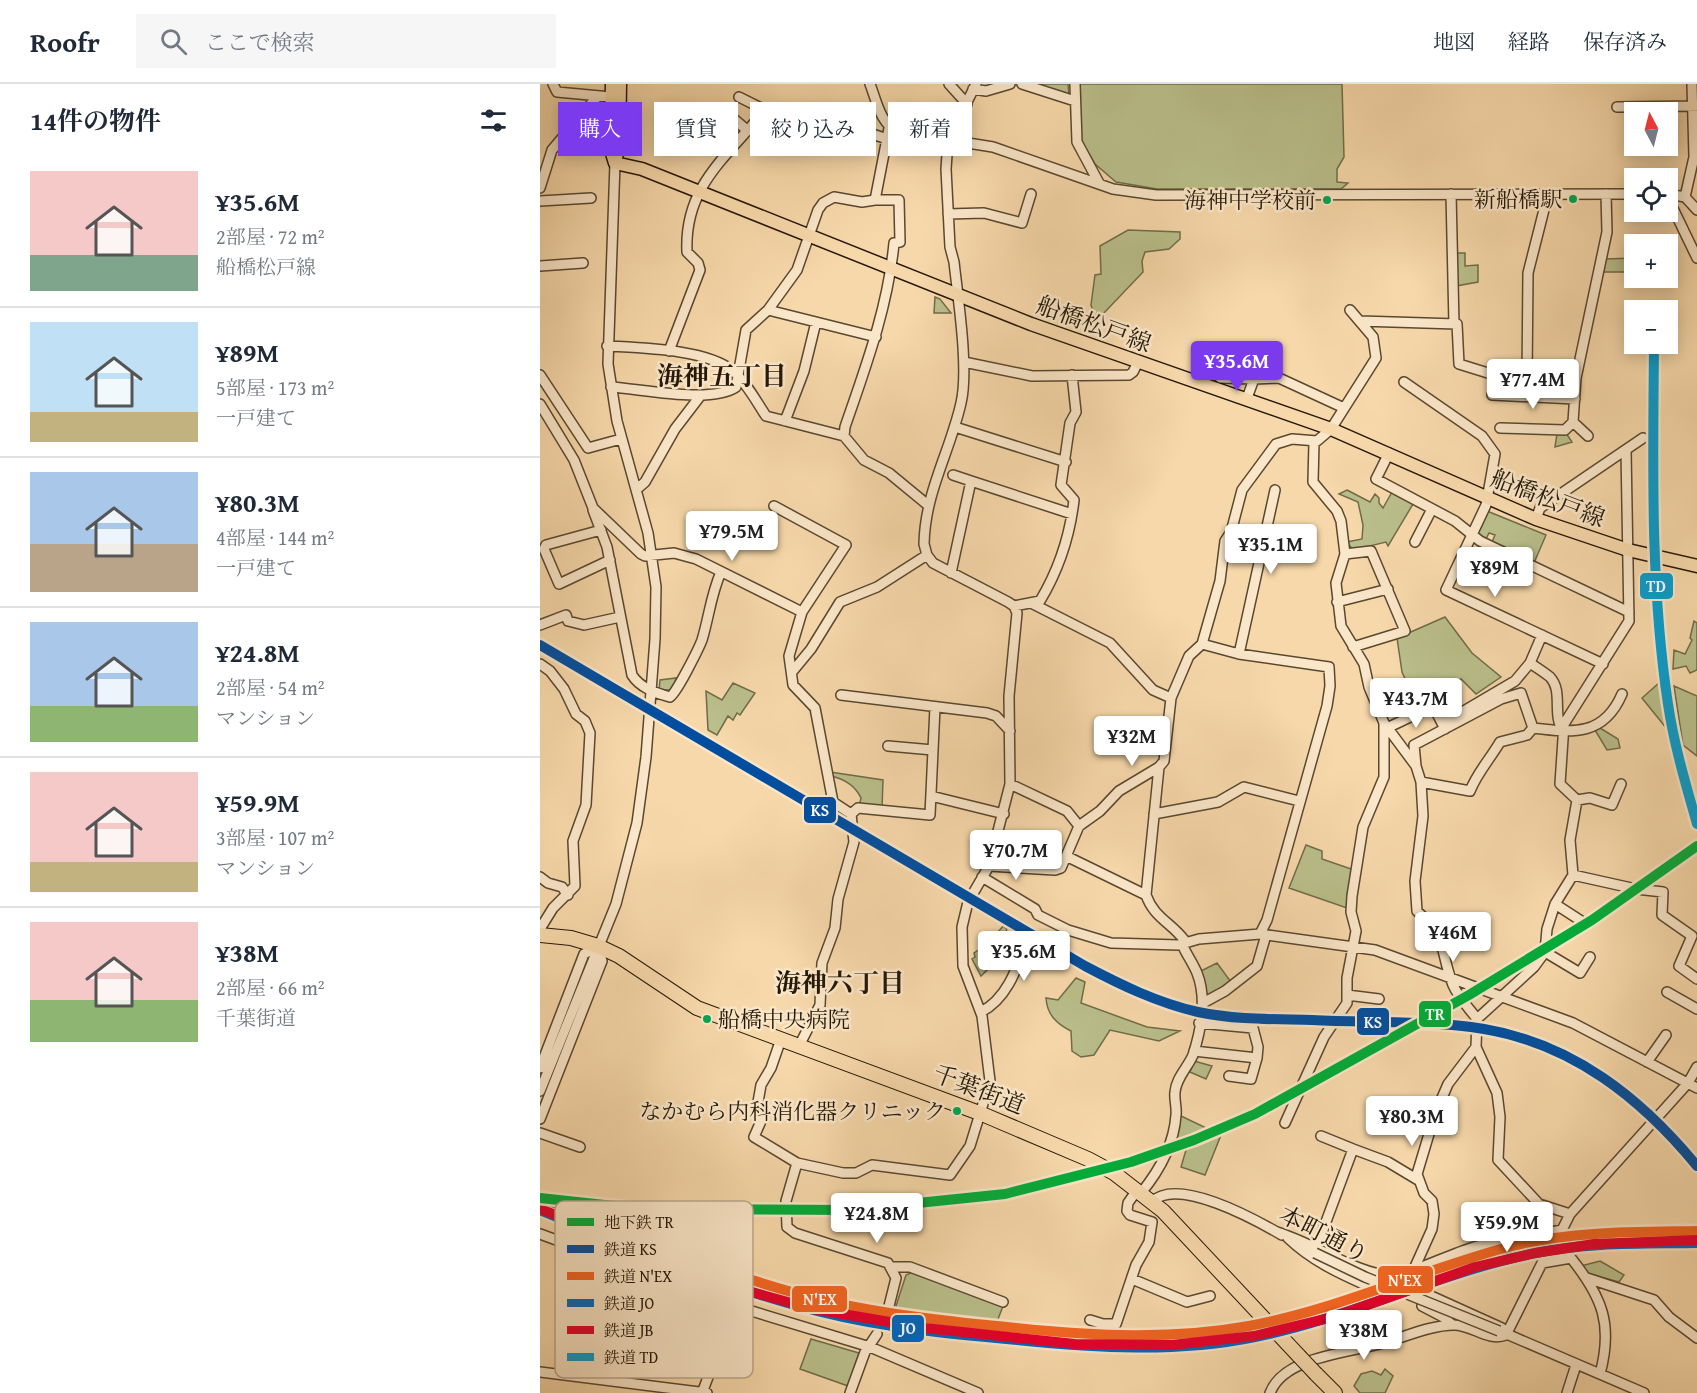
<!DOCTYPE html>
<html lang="ja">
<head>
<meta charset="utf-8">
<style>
  body { margin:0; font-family:"Gentium Book Plus","Noto Serif JP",serif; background:#f6f6f7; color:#1f2937; height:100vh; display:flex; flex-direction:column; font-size:22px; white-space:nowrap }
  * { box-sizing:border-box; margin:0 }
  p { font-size:20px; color:#747a83 }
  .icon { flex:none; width:33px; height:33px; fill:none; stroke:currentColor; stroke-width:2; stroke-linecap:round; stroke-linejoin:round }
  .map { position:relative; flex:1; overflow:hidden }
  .sheet { display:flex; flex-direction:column; background:#fff; width:540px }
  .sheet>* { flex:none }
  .hud { position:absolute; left:18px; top:18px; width:570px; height:54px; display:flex; gap:12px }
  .needle { width:39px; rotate:353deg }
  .buttons { position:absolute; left:1084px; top:18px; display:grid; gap:12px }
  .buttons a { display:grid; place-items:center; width:54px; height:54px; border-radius:0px; background:#fff; box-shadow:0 3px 15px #0003; font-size:30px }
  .price { position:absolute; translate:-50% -51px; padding:0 14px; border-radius:6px; background:#fff; color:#222; font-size:20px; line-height:39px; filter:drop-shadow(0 2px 3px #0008) }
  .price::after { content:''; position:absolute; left:50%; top:36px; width:18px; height:14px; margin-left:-9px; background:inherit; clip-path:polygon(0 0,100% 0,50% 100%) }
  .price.on { background:#7c3aed; color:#fff }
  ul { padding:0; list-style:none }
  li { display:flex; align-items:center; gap:18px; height:150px; padding:0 30px }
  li+li { border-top:2px solid #e0e1e3 }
  li span { display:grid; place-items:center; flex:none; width:168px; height:120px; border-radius:0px; color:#555 }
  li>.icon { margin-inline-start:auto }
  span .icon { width:72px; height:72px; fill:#fffc; stroke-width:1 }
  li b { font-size:26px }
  h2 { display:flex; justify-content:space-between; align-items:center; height:72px; padding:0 30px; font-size:26px }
  .tag { padding:0 21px; border-radius:0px; background:#fff; box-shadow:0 3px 15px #0003; font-size:21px; line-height:54px }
  .tag.on { background:#7c3aed; color:#fff }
  header { display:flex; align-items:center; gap:36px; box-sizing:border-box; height:84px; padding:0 30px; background:#fff; border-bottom:2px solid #e0e1e3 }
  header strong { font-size:28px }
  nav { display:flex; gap:33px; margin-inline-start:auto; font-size:21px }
  .search { width:420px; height:54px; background:#f6f6f7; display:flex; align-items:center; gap:15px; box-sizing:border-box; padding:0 21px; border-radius:0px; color:#747a83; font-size:22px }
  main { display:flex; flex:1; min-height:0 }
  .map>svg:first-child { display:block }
</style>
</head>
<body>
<header>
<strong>Roofr</strong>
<div class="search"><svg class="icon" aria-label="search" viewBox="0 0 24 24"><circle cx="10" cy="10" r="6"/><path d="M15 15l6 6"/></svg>ここで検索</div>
<nav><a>地図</a><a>経路</a><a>保存済み</a></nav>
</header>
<main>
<section class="sheet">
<h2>14件の物件<svg class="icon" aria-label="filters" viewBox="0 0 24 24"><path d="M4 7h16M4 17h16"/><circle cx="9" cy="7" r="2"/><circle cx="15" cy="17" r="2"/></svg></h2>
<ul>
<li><span style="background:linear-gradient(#f6c9c9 70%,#7fa58c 0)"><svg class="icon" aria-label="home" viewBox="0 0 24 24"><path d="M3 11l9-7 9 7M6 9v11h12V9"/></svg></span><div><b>¥35.6M</b><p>2部屋 · 72 m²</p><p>船橋松戸線</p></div></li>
<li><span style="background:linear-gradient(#bfe0f5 75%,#c2b280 0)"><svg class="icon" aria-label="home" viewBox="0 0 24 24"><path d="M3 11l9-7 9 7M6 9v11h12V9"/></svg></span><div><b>¥89M</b><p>5部屋 · 173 m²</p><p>一戸建て</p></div></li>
<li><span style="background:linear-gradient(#a9c7e8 60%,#b9a48a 0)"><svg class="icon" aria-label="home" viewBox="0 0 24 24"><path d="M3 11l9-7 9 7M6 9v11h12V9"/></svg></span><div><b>¥80.3M</b><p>4部屋 · 144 m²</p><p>一戸建て</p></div></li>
<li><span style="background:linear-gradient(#a9c7e8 70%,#8fb573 0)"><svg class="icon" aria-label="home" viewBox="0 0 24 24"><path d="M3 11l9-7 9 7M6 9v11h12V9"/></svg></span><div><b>¥24.8M</b><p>2部屋 · 54 m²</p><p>マンション</p></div></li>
<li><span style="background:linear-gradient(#f6c9c9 75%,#c2b280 0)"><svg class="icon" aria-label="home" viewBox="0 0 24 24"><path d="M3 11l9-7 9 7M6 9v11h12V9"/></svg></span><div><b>¥59.9M</b><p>3部屋 · 107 m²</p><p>マンション</p></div></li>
<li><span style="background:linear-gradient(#f6c9c9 65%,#8fb573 0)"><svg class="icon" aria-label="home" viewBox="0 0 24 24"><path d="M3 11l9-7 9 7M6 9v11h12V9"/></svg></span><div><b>¥38M</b><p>2部屋 · 66 m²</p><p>千葉街道</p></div></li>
</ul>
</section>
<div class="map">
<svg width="1157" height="1309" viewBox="0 0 1157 1309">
  <rect width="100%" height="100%" fill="#f7d8aa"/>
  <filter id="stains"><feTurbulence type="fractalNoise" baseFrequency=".00333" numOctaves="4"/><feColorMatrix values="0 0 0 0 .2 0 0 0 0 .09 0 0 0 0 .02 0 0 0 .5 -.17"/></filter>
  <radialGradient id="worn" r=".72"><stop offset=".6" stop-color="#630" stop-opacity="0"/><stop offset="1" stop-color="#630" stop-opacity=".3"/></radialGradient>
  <!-- green -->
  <path fill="#babf8b" stroke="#6f6c4a" stroke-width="1.5" d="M493,0H528L529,11Z
    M539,0H802L804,73L797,85V98L808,99L801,105H617L576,98L555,80L543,60L540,51Z
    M588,146L640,148V155L629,165L605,168L602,177L603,188L562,231H554L551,221L555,191L561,190L560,162Z
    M915,169H925V182L938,181V198L916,202Z
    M1095,174V188H1062L1065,175Z
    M395,213L400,215L411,229H394Z
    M1026,349L1032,358L1015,363L1017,350Z
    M807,406L830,418L835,410L839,414V419L843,424L852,408L873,420L848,462L846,458L813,466L807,458L822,455L823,441L818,418L799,410Z
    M947,427L1006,451L994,479L952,458L955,451L949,449L946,455L937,448Z
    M905,533L932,569L961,593L936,610L921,595L875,617L862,588L857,554Z
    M1154,537L1157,539V586L1150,589L1146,582L1133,585L1134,566L1145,570L1152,556L1150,554Z
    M136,594L133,606H119L120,596Z
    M193,599L215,609L200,631L197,629L193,636L188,632L177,651L168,646L166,607L182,616Z
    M1119,599L1127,645L1102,614Z
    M1134,602L1157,612V672L1143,661Z
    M1060,644L1078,655L1080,664L1067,666L1055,646Z
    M290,688L343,696L342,725L319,722L321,714C315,701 304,695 291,692Z
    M766,761L782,767V775L814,786L807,811V824L749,804Z
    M463,842L467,845L456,869L472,874L471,880L458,882L452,876L445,882L447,886L441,892L432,875L435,873L434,869L450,858Z
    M677,879L691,898L665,916L659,888Z
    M536,894L545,898L541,919L607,943L640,947L619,957L570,946L554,971L541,973L532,967L531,947C517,940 507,931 506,914L518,916Z
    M654,977L672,982L666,995L650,988Z
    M639,1031L681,1051L665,1091L641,1083L646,1066L633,1060Z
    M1060,1177L1084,1191L1079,1198L1046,1189L1041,1182Z
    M373,1188L463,1222L457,1238L355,1225L366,1191Z
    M271,1255L319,1269L308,1302L260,1285Z
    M845,1285L853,1292L845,1309H820L814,1302L821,1290L832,1287L841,1291Z"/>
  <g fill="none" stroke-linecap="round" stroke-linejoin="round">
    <!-- minor-tunnel -->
    <path stroke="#cdb28a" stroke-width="9" stroke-dasharray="9 4.5" stroke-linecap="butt" d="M337,1250L349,1222"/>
    <!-- minor casing -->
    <g stroke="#594830" stroke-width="12">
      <path id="minor" d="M13,0L17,8L71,13
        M330,0C337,18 340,40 359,48L453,63L573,105L616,111L1095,110
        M409,0L427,20
        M482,0L535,17
        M535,0L537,58L559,99
        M433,5L446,7L470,0
        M199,13L225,26
        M1077,23L1157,22
        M194,35L208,47
        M0,104L12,66L57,13
        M911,110L914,240
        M1128,110L1145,113L1157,126
        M1145,113L1154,73L1152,0
        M1128,114L1157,174
        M0,117L51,114
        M408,130L444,129L482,139L491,110
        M0,182L43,179
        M228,226L336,253
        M820,237L917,240L919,280L964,294H1036L1067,148L1066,110
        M67,262C101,264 167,265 193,287C206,298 216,317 226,332L304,352L324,376L349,389L389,422
        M129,267L160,186L158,179L147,168C144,102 187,73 225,26L230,24L257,34L277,31L347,55
        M424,278L492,292L589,291L593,288L598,278
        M0,291L48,364L81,355
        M680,294L714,295
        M987,294L988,189L1008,110
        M864,298L942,352L955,370L946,421L906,506L1063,580
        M71,303C102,305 171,320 196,303L206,246L228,226L257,186L278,126L283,119L294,113L322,118L335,116L349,44
        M952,311L1035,315
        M707,314L714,295L739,294L804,324
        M0,320L34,376L53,424L101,470L105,472L134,469L156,475L262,528
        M245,337L264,287L276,238
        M1033,338L1048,352
        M415,343L526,378
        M960,344L1025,346L1033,338L1036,294
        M304,352L305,343C326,282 348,223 354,159L360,158L359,116H335
        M774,358L773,398L797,427L801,437L805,470L796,499L801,542L824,580L829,603L844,639L876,682
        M849,369L836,395L915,437L940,457L1089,528
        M413,391L431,397
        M97,405L105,398L135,345L161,311
        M234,422L306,461L262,528L249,572L253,601L275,624L293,718L311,730L314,758L298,815L295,844L282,879L280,921L259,962
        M53,426L67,463L92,591C100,604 116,609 130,613C135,612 159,564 162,556C169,533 171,510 181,488
        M996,435L1000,424L1103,354
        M61,446L6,461L4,465L19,500L70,476
        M875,458L892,425
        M805,470L831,467L865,547L813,563
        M411,489L431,397L532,430
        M797,518L848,505
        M493,520L570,559L613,606L631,614
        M474,522L500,517C518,487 530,451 534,416L521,401L530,339L536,328L532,291
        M0,541L26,531L28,537L44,541L80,533
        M662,560L699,570L789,583L790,602L787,622L727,836L720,850
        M699,570L735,406
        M990,579C996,583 1004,588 1010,593C1024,608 1011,632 1024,648
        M0,580L10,587L24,605L36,630L45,637L50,649L46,721L33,757L35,802L13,824L0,845
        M252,588L271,565L300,518L337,503L387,471
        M301,611L447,629L456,632L470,647
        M907,637L975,597L990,579L1002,551
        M847,644L893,622L905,645
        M348,662L393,666
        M881,698L930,707C937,689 950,675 960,658L987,651L993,644C1034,649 1064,652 1082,610
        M391,712L464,730
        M1037,716L1050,714L1072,721L1081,700
        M311,730L318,724L390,731L395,623
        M614,730L678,718L704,703L759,717
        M539,742L560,727L579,707L619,683
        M528,773L606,811
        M449,782L515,786L521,784L539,742L527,727L470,700
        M1033,791L1096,805L1123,808L1122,831L1152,852L1139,882L1157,895
        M0,793L8,799L22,803L28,811
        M442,793L495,825L498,831L528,846L571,859L638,861L659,855L720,850L835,866L1033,939L1157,1004
        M1015,820L1046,840
        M645,857C632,839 614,834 606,811L619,683L624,677L631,614L649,572L662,560L680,497L685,457L691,448L702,406L736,360L752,355L777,357L791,345L836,274L833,253L810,226
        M1005,868L1040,889L1050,873
        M1127,908L1157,925
        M807,911L839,915
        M663,919L685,907L717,882L726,851
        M441,928C467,915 477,884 487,857
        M937,935L994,883L1005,868L1007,845L1015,820L1033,791L1030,756L1037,716L1020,700L1024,640L1089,537L1086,366
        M241,955L231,984L221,1001L218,1018L221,1037L214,1053L257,1079L246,1117L247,1143L255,1149L348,1179L356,1194L349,1222
        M936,963L957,1009L960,1033L958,1076L999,1120L1030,1130
        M654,967L717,974L718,963L713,944L659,939
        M1107,978L1126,951
        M0,984L44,870L58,862
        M689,992L711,995L717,974
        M0,1007L76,820L97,739L106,673L115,555L116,503L108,449L77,337L68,280L75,79
        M0,1035L62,877L58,862
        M745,1039L784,953L807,919V894L816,847L811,828L812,812L823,743L844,693V639
        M0,1049L40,1063
        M781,1052L813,1065
        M257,1079L303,1089H316L332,1081L410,1091L430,1062L450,997L442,932L423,882L422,843L428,818L449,782L470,700L469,612L477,529L474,522L468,518L393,479L387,471L384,460C385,408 410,368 421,319C429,285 418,215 414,178L410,163L406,85L408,56L436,0
        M601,1109C620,1086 634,1060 636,1031C637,1023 634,1016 635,1008C636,994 648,983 653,971C661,946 667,914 657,889C653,879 646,870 642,860
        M612,1118C637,1092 716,1136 742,1151
        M737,1148C774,1159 816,1190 853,1192C862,1193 916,1168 931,1164C961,1155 991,1151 1022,1146L1030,1130L1148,999L1157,983
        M0,1150L195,1222L330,1263L438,1309
        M748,1154C771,1176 798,1189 828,1202
        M777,1162L813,1065L848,1078L878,1096
        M352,1183H370L463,1218
        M874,1185L892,1145L894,1130L892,1117L884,1109L877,1090L895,1030L908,1000L936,963L937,935C929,924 918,913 913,901C899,865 909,857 877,827L875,797L883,732L881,698L876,682L874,661L961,615L981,609L993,644
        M1047,1194L1114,1216L1129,1233L1157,1254
        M592,1195L647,1218L670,1212
        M550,1236L563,1240H576L596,1181L609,1158L612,1138L590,1131L587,1127L588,1119L597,1106
        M912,1241L905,1234L882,1222L889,1211L962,1244
        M962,1248L1104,1309
        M0,1288L167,1309
        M162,1309L195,1222
        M310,1309L325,1268L337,1250
        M730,1309C744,1272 810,1269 843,1259C865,1253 891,1241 914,1241C933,1241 948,1258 966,1251L1002,1179L1031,1174C1063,1214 1073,1241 1060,1290
        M1027,1309L1036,1281"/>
    </g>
    <!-- major casing -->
    <g stroke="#241808" stroke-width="15">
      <path id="major" d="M72,0L70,63L75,79
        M75,77L79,63L80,0
        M75,79L102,85L491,240L791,345L996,435L1088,466L1157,482"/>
    </g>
    <!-- highway casing -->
    <g stroke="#241808" stroke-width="16">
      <path id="highway" d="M0,851L31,854L58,862L79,872L157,924L442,1030L548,1075L574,1089L623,1127L759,1272
        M776,1290L795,1309"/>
    </g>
    <!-- minor -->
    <use href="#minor" stroke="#fae6c8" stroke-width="9"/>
    <!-- major -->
    <use href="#major" stroke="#f7d8aa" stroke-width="12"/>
    <!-- highway -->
    <use href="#highway" stroke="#f7d8aa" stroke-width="14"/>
    <!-- minor-bridge casing -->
    <g stroke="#594830" stroke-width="12" stroke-linecap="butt">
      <path id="minor-bridge" d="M775,1169L825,1193L959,1247"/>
    </g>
    <!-- highway-bridge casing -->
    <g stroke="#241808" stroke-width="16" stroke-linecap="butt">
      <path id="highway-bridge" d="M759,1272L776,1290"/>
    </g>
    <!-- minor-bridge -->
    <use href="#minor-bridge" stroke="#fae6c8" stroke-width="9"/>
    <!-- highway-bridge -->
    <use href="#highway-bridge" stroke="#f7d8aa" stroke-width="14"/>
    <!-- rail-1 casing -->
    <g stroke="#fae6c8" stroke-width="15">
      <path id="rail-1" d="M0,561L545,882C581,901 618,919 658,928C696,936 734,935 772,936C829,939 888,936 944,945C1033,960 1101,1014 1157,1082"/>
    </g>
    <!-- rail-2 casing -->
    <g stroke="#fae6c8" stroke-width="15">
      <path id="rail-2" d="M0,1113C94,1152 188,1194 287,1217C349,1231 413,1238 476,1244C554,1252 632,1256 709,1242C800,1225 883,1185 972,1162C1033,1147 1095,1148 1157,1147"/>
    </g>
    <!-- rail-3 casing -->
    <g stroke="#fae6c8" stroke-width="15">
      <path id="rail-3" d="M0,1126C92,1164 184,1204 281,1228C345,1244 411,1250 477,1256C556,1264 637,1269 715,1253C811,1234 900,1188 996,1169C1049,1158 1103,1160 1157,1159"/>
    </g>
    <!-- rail-4 casing -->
    <g stroke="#fae6c8" stroke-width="15">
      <path id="rail-4" d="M0,1125L208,1207L273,1225L385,1244L535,1260L632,1261L714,1252L793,1233L935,1183L995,1169L1054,1160L1157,1156"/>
    </g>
    <!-- rail-5 casing -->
    <g stroke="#fae6c8" stroke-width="15">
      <path id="rail-5" d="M1114,260C1113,380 1110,501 1128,620C1134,661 1146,701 1157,740"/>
    </g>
    <!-- rail-1 -->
    <use href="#rail-1" stroke="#014ea0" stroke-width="10"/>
    <!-- rail-2 -->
    <use href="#rail-2" stroke="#f26522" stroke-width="10"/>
    <!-- rail-3 -->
    <use href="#rail-3" stroke="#0067c0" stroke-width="10"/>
    <!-- rail-4 -->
    <use href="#rail-4" stroke="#e4002b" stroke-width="10"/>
    <!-- rail-5 -->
    <use href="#rail-5" stroke="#079ece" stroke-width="10"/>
    <!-- metro-1 casing -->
    <g stroke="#fae6c8" stroke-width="15">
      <path id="metro-1" d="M0,1114L102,1125L310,1126L465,1110L591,1078L654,1056L715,1030L929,911L1052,836L1157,762"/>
    </g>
    <!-- metro-1 -->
    <use href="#metro-1" stroke="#02ac39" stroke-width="10"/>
  </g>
  <!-- markers -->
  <g fill="#00a651" stroke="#fae6c8" stroke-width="2">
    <circle cx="1033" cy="115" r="5"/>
    <circle cx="787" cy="116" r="5"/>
    <circle cx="167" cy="935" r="5"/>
    <circle cx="417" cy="1027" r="5"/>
  </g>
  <g text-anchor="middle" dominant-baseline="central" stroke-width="5" stroke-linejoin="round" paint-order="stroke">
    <!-- bus labels -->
    <g font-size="22" fill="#241808" stroke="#fae6c8" text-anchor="end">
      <text x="1022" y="115">新船橋駅</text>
      <text x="776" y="116">海神中学校前</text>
      <text x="178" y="935" text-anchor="start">船橋中央病院</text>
      <text x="406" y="1027">なかむら内科消化器クリニック</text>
    </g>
    <!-- street labels -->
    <g font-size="24" fill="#241808" stroke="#fae6c8">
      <text transform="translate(554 240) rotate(20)">船橋松戸線</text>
      <text transform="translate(1008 414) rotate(21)">船橋松戸線</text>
      <text transform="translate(439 1005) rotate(21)">千葉街道</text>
      <text transform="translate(784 1150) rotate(27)">本町通り</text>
    </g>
    <!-- neighbourhood labels -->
    <g font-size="26" font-weight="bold" fill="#241808" stroke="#fae6c8">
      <text x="182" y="291">海神五丁目</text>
      <text x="300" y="898">海神六丁目</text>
    </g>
  </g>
  <!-- legend -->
  <rect x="15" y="1117" width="198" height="177" rx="9" fill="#fae6c8" stroke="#baa88e" stroke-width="1.5"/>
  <rect x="27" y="1134" width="27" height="8" fill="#02ac39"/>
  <rect x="27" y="1161" width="27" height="8" fill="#014ea0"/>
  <rect x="27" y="1188" width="27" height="8" fill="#f26522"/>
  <rect x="27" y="1215" width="27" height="8" fill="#0067c0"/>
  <rect x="27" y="1242" width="27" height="8" fill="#e4002b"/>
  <rect x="27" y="1269" width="27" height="8" fill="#079ece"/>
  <g font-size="16" fill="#241808">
    <text x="64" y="1144">地下鉄 TR</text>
    <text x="64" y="1171">鉄道 KS</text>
    <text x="64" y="1198">鉄道 N'EX</text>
    <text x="64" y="1225">鉄道 JO</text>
    <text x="64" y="1252">鉄道 JB</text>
    <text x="64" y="1279">鉄道 TD</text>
  </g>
  <g stroke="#fae6c8" stroke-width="2">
    <rect x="1099" y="488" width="35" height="28" rx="6" fill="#079ece"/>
    <rect x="263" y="712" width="34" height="28" rx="6" fill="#014ea0"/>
    <rect x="878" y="916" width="34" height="28" rx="6" fill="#02ac39"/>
    <rect x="816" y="923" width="34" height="29" rx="6" fill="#014ea0"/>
    <rect x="837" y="1181" width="57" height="29" rx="6" fill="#f26522"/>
    <rect x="251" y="1201" width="57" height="28" rx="6" fill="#f26522"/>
    <rect x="351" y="1230" width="34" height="29" rx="6" fill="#0067c0"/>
  </g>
  <g font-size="16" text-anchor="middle" font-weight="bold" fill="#fff">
    <text x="1116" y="508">TD</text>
    <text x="280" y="732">KS</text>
    <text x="895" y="936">TR</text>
    <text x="833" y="944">KS</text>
    <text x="865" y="1202">N'EX</text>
    <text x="280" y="1221">N'EX</text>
    <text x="368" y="1250">JO</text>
  </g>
  <rect width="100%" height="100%" filter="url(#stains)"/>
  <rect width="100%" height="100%" fill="url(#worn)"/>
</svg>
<div class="buttons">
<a><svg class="needle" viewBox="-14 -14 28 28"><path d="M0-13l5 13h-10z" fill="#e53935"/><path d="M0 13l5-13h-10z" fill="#747a83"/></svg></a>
<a><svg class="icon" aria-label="locate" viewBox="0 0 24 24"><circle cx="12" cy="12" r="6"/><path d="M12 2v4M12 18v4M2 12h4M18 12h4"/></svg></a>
<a>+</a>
<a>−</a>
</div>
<b class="price on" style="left:697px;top:308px">¥35.6M</b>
<b class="price" style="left:993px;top:326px">¥77.4M</b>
<b class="price" style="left:192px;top:478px">¥79.5M</b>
<b class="price" style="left:731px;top:491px">¥35.1M</b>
<b class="price" style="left:955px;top:514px">¥89M</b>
<b class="price" style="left:876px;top:645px">¥43.7M</b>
<b class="price" style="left:592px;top:683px">¥32M</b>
<b class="price" style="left:476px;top:797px">¥70.7M</b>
<b class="price" style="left:913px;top:879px">¥46M</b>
<b class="price" style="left:484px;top:898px">¥35.6M</b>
<b class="price" style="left:872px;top:1063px">¥80.3M</b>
<b class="price" style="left:337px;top:1160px">¥24.8M</b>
<b class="price" style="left:967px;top:1169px">¥59.9M</b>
<b class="price" style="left:824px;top:1277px">¥38M</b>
<div class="hud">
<a class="tag on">購入</a>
<a class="tag">賃貸</a>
<a class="tag">絞り込み</a>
<a class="tag">新着</a>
</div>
</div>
</main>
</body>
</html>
